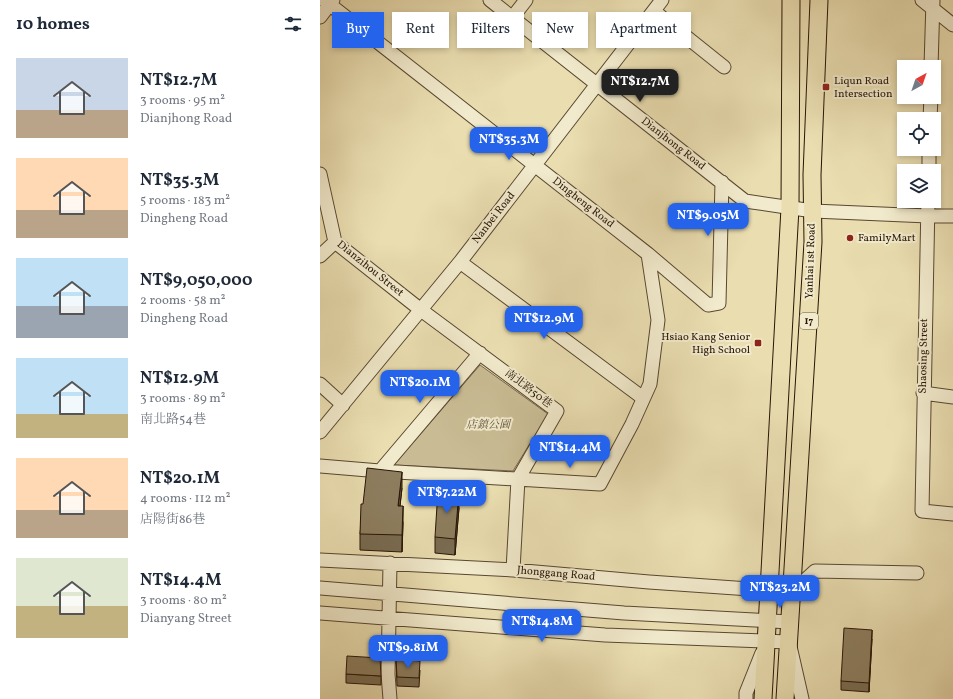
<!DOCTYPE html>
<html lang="en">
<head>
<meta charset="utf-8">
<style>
  body { margin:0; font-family:Vollkorn,"Noto Serif TC",serif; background:#f6f6f7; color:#1f2937; height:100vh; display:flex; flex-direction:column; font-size:15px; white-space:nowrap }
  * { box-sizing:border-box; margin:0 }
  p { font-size:13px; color:#747a83 }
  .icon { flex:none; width:22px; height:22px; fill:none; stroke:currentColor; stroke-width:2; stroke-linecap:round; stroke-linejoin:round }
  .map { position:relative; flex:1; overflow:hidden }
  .drawer { display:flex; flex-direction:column; background:#fff; width:320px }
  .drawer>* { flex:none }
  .hud { position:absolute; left:12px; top:12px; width:380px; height:36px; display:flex; gap:8px }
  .needle { width:26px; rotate:40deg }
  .tools { position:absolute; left:577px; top:60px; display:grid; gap:8px }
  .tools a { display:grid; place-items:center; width:44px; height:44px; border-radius:0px; background:#fff; box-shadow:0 2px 6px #0003; font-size:20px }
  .price { position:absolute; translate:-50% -34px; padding:0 9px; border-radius:8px; background:#2563eb; color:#fff; font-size:13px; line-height:26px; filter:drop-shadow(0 1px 2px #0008) }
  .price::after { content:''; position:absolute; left:50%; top:24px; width:12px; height:9px; margin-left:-6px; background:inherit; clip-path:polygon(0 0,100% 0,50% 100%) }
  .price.active { background:#222; color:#fff }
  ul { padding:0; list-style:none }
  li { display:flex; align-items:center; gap:12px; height:100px; padding:0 16px }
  li span { display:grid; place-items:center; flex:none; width:112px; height:80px; border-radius:0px; color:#555 }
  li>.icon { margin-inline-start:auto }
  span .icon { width:48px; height:48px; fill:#fffc; stroke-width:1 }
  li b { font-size:17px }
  h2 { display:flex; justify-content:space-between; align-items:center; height:48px; padding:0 16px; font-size:17px }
  .tag { padding:0 14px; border-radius:0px; background:#fff; box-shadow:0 2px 6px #0003; font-size:14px; line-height:36px }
  .tag.active { background:#2563eb; color:#fff }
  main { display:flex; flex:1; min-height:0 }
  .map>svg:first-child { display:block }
</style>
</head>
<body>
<main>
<section class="drawer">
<h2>10 homes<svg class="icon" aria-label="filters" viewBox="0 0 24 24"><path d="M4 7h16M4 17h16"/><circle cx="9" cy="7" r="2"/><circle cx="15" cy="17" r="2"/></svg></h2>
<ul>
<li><span style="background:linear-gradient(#c9d6e8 65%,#b9a48a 0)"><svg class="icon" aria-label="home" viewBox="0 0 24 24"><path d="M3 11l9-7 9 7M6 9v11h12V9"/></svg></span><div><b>NT$12.7M</b><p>3 rooms · 95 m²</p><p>Dianjhong Road</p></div></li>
<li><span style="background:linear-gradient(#ffd9b3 65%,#b9a48a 0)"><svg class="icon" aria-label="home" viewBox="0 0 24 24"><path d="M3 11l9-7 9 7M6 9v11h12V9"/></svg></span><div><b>NT$35.3M</b><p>5 rooms · 183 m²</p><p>Dingheng Road</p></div></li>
<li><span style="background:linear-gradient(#bfe0f5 60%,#9aa5b1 0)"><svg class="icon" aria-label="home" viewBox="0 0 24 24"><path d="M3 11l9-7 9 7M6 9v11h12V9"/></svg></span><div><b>NT$9,050,000</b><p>2 rooms · 58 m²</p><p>Dingheng Road</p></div></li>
<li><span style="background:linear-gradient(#bfe0f5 70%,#c2b280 0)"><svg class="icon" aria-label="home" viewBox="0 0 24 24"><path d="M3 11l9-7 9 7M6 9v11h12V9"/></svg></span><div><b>NT$12.9M</b><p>3 rooms · 89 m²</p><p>南北路54巷</p></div></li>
<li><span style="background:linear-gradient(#ffd9b3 65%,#b9a48a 0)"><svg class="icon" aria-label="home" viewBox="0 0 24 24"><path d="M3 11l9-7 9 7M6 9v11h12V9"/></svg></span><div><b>NT$20.1M</b><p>4 rooms · 112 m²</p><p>店陽街86巷</p></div></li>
<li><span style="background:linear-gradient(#dfe7d0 60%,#c2b280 0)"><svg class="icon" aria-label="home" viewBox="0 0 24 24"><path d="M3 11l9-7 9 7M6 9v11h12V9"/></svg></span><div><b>NT$14.4M</b><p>3 rooms · 80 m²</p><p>Dianyang Street</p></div></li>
</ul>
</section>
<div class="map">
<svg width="633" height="699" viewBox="0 0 633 699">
  <rect width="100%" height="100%" fill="#eadeb1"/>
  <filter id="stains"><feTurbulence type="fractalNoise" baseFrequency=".005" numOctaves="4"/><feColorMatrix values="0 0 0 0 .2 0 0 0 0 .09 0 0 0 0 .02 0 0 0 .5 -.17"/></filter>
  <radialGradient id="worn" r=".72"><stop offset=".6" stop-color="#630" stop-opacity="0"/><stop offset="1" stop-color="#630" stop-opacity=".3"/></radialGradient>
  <!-- green -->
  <path fill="#c9bc94" stroke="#78684d" d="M160,365L228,414L193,471L74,465Z"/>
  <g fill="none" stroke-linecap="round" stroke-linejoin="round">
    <!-- minor casing -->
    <g stroke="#584731" stroke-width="15">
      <path id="minor" d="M4,0L328,254L388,305L399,303L402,182
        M170,0L425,201L493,211L608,216H633
        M602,0L633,25
        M334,11L404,67
        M0,17L13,0
        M192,18L206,0
        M611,67L613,0
        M610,119L611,97
        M609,171V149
        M0,174L15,242L101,310L237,411L198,479L193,570
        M608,201L602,511L633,514
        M0,256L15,242
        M140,262L323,398
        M0,384L23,405
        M603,393L633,397
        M0,432L140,262L342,0
        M0,466L60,471L280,484L312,424L330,384L338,320L328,254
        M60,471L160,353
        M0,560L193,570L329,582L472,592L495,571L597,573
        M70,563L68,674L70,699
        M0,588L304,613L470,622
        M0,613L285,635L469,642L482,699
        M426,699V693L442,653"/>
    </g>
    <!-- major casing -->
    <g stroke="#281506" stroke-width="19">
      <path id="major" d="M443,699L470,208L471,0
        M465,699L493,242L492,175L499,0"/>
    </g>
    <!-- minor -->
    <use href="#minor" stroke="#f1eacc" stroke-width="13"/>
    <!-- major -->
    <use href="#major" stroke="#eadeb1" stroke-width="17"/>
  </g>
  <!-- wall -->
  <path fill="#796c52" stroke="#281506" d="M82,488L80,506L83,523L82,552L40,550V534L43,504Z
    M139,508L135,555L115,553V537Z
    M552,639L549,692L521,690V681Z
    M76,659L100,670L99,687L77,686Z
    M26,674L61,676V685L26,683Z"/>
  <!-- shaded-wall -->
  <path fill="#635842" stroke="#281506" d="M82,472V488L78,523V506Z
    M139,492V508L135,555V539Z
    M83,506V523L82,552V535Z
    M552,630V639L549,692V683Z"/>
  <!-- building -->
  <path fill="#8d7e5f" stroke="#281506" d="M47,468L82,472L78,506H83L82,535L40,534L41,504H43Z
    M118,490L139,492L135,539L115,537Z
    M524,628L552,630L549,683L521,681Z
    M27,656L60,658L61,676L26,674Z
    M76,659L100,661L99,678L77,677Z"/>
  <!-- markers -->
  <g fill="#8f2418" stroke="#f1eacc" stroke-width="1.5">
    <rect x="502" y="83" width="8" height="8" rx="2"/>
    <circle cx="530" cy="238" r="4"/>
    <rect x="434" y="339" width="8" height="8" rx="2"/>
  </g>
  <g text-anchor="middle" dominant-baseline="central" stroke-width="4" stroke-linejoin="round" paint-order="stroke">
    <!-- shield labels -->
    <rect fill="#f1eacc" stroke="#645541" stroke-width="1" x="480" y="313" width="18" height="16" rx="3"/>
    <g font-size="10" font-weight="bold" fill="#281506">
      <text x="489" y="321">17</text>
    </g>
    <!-- poi labels -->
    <g font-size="11" fill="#281506" stroke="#f1eacc" text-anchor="start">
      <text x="514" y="81">Liqun Road<tspan x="514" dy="13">Intersection</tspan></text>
      <text x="538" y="238">FamilyMart</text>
      <text x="430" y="337" text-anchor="end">Hsiao Kang Senior<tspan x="430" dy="13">High School</tspan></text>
    </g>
    <!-- street labels -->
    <g font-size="11" fill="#281506" stroke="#f1eacc">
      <text transform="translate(353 144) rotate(38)">Dianjhong Road</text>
      <text transform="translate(263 203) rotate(38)">Dingheng Road</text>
      <text transform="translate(174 218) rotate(-52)">Nanbei Road</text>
      <text transform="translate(491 261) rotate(-88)">Yanhai 1st Road</text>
      <text transform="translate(50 269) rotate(39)">Dianzihou Street</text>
      <text transform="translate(604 356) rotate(-89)">Shaosing Street</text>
      <text transform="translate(208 389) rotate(37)">南北路50巷</text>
      <text transform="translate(236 574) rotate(5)">Jhonggang Road</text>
    </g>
    <!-- park labels -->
    <g font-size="11" font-style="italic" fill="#604f38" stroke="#f1eacc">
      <text x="168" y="425">店鎮公園</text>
    </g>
  </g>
  <rect width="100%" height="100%" filter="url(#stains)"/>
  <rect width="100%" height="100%" fill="url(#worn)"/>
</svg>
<div class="tools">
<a><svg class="needle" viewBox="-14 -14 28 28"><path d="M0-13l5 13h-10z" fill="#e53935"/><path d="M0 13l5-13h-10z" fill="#747a83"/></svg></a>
<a><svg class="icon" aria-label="locate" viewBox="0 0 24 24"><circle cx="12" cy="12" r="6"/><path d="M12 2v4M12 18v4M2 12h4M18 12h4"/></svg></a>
<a><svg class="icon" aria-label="layers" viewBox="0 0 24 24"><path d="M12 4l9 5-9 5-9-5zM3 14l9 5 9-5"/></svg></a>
</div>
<b class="price active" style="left:320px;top:103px">NT$12.7M</b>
<b class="price" style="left:189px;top:161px">NT$35.3M</b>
<b class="price" style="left:388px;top:237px">NT$9.05M</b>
<b class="price" style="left:224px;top:340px">NT$12.9M</b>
<b class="price" style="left:100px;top:404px">NT$20.1M</b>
<b class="price" style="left:250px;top:469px">NT$14.4M</b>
<b class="price" style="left:127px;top:514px">NT$7.22M</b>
<b class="price" style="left:460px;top:609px">NT$23.2M</b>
<b class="price" style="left:222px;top:643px">NT$14.8M</b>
<b class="price" style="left:88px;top:669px">NT$9.81M</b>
<div class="hud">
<a class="tag active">Buy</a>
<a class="tag">Rent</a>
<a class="tag">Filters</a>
<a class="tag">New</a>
<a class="tag">Apartment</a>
</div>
</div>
</main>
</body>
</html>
